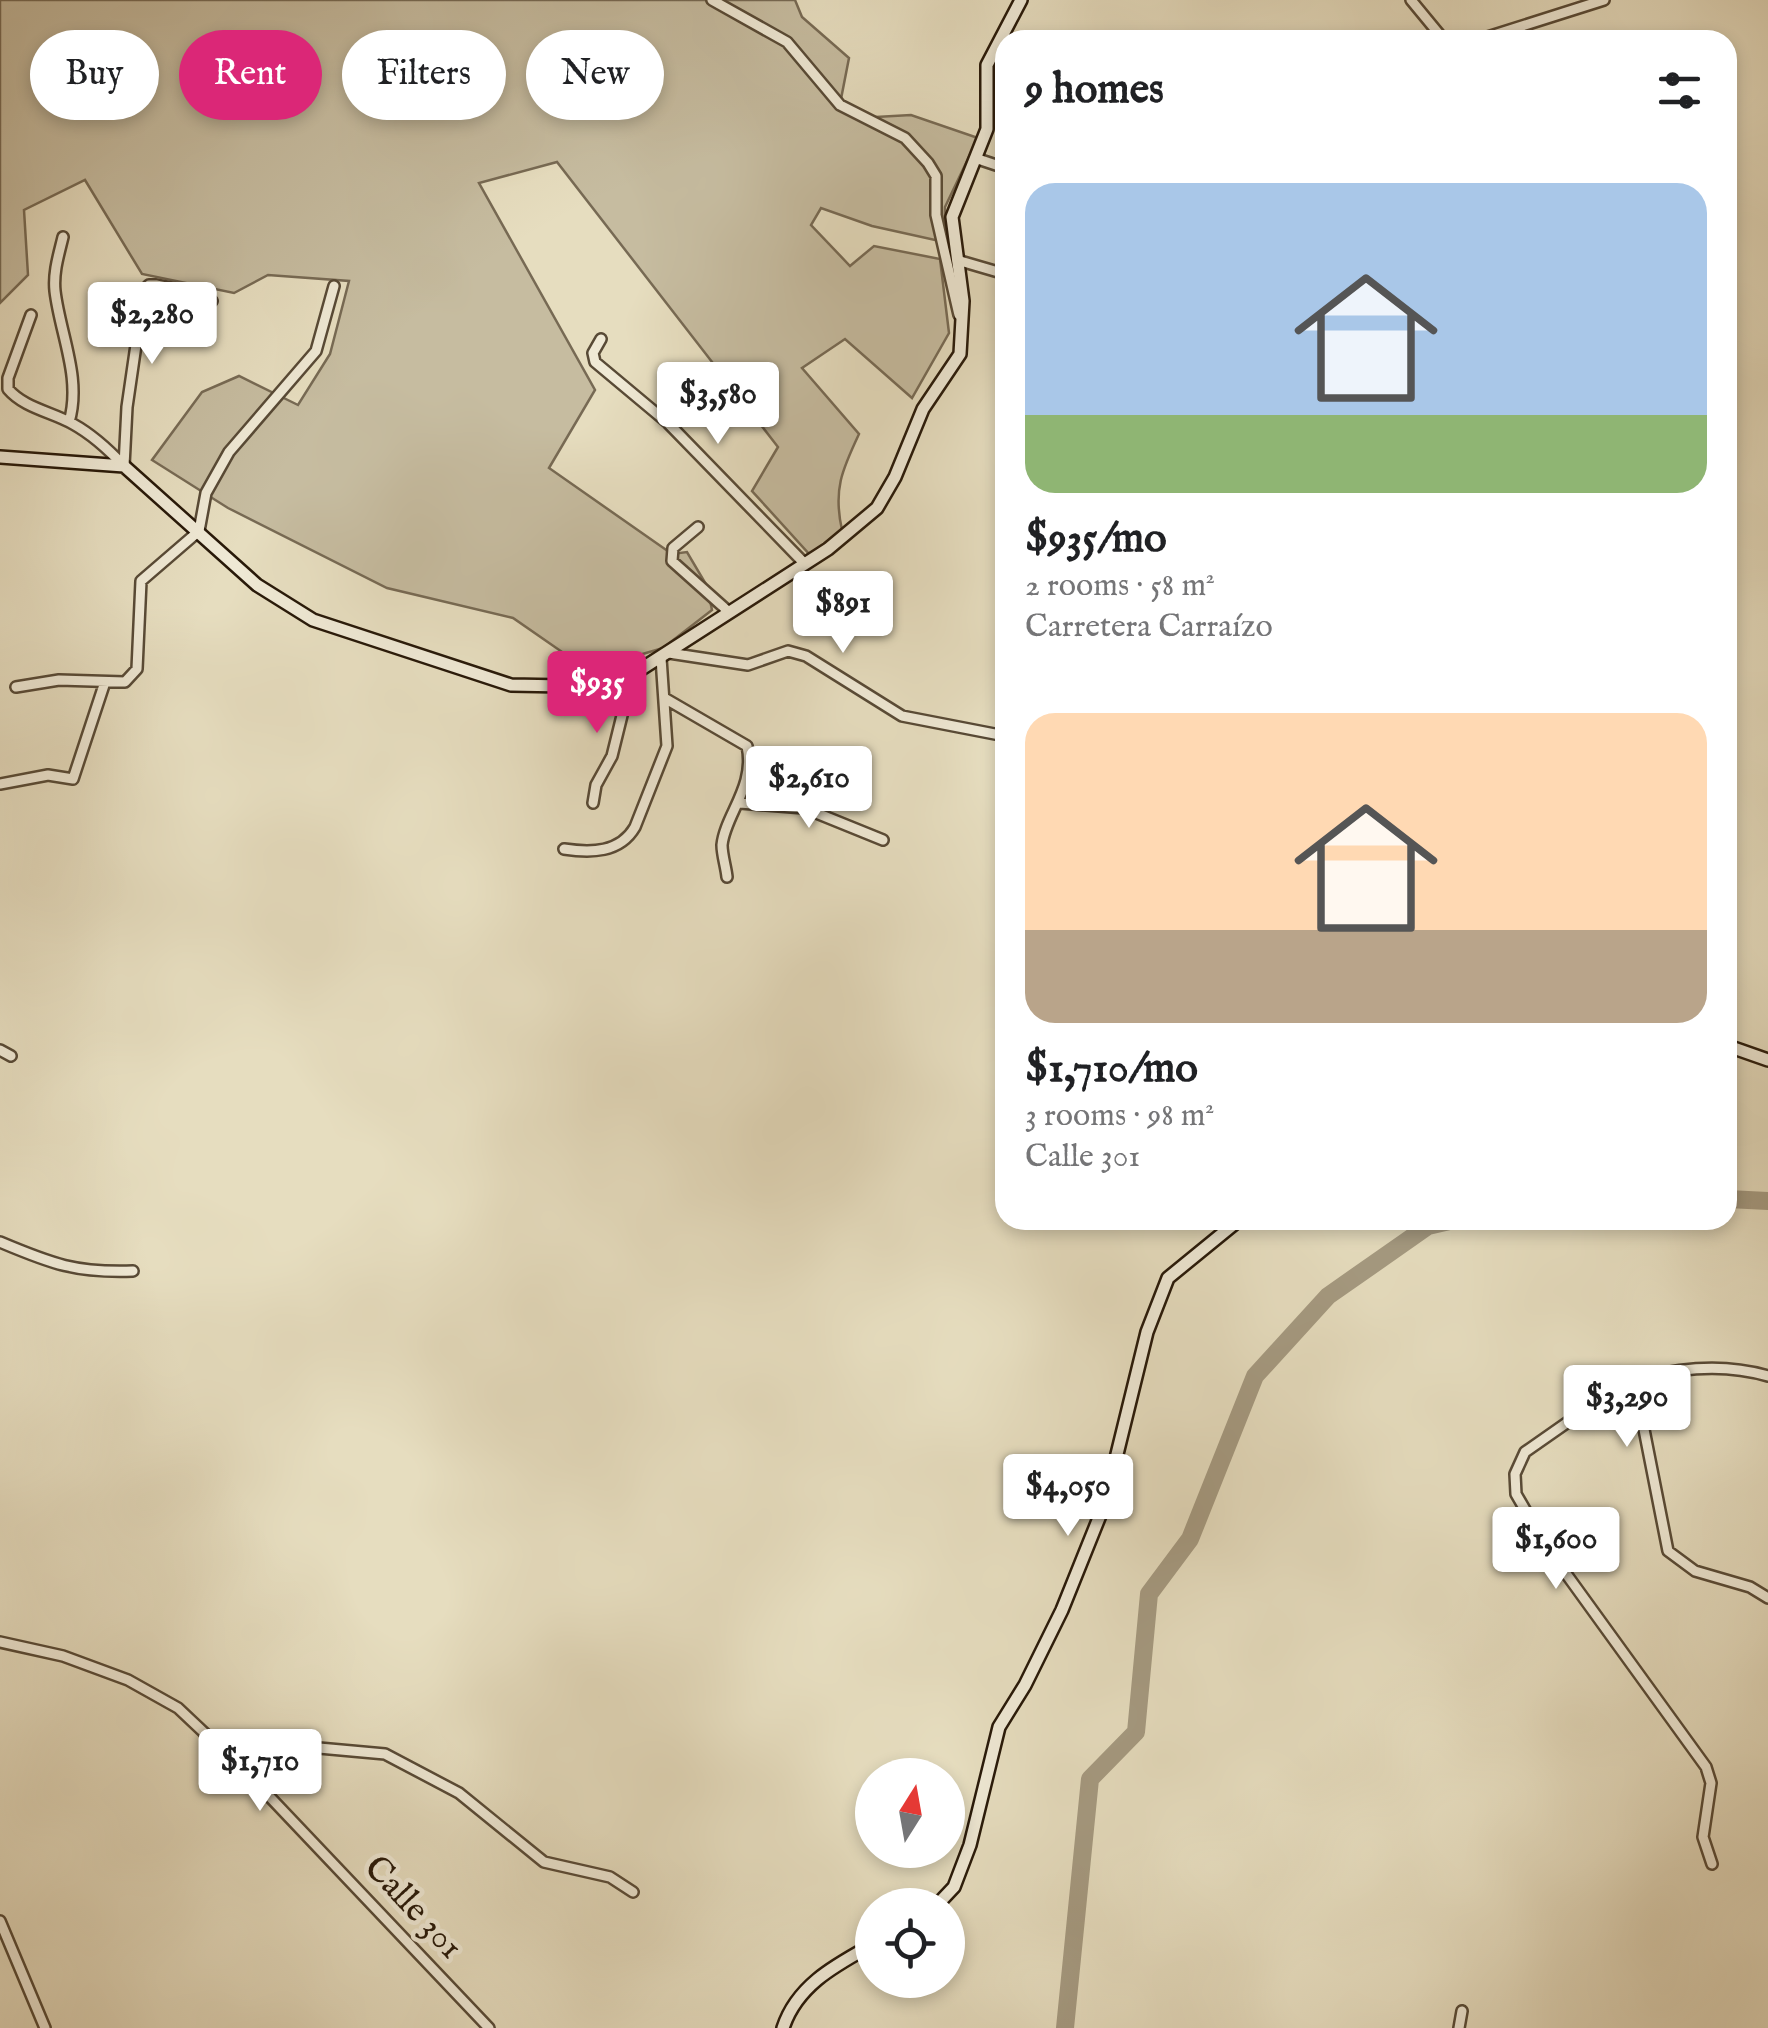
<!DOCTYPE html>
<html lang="en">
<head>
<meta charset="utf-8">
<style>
  body { margin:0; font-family:"IM FELL English",serif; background:#f6f6f6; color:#202124; height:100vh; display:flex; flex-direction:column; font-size:38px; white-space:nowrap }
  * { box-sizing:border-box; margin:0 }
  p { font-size:32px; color:#757577 }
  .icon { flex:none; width:55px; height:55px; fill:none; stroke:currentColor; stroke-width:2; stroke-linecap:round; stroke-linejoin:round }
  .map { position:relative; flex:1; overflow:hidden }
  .panel { position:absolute; left:995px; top:30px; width:742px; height:1200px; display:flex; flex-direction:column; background:#fff; border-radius:30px; box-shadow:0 5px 15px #0003 }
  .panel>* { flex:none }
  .guide { position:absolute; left:30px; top:30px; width:815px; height:90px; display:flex; gap:20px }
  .needle { width:65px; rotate:11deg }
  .controls { position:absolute; left:855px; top:1758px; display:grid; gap:20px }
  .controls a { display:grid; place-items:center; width:110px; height:110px; border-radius:50%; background:#fff; box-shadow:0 5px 15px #0003; font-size:50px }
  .price { position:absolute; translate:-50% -85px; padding:0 22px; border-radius:10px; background:#fff; color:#222; font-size:32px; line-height:65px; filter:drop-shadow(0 2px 5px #0008) }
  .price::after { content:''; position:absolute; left:50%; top:60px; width:30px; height:22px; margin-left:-15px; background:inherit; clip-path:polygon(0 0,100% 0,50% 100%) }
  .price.on { background:#db2777; color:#fff }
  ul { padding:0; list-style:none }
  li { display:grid; align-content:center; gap:20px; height:530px; padding:0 30px }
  li span { display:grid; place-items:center; height:310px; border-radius:30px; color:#555 }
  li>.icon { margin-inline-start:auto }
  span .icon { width:180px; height:180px; fill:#fffc; stroke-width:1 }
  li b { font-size:42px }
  h2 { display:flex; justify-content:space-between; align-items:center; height:120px; padding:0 30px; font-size:42px }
  .pill { padding:0 35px; border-radius:45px; background:#fff; box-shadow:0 5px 15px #0003; font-size:35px; line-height:90px }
  .pill.on { background:#db2777; color:#fff }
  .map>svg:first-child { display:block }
</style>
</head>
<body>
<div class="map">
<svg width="1768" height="2028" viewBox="0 0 1768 2028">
  <rect width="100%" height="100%" fill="#e6ddbf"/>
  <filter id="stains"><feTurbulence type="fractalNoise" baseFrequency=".002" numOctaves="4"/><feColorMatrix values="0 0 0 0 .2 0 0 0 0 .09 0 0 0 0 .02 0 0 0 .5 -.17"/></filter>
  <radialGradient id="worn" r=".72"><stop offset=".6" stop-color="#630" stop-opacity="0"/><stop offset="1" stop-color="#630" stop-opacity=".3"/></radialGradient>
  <!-- green -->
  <path fill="#c6bca0" stroke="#776a54" stroke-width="2.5" d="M0,0H795L802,17L849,58L841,99L858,118L911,115L978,138L945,207L944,242L872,226L821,208L811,225L850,266L874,246L940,259L949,333L912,398L845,339L802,368L859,434C842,470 833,490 842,530L811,556L752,491L778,447L557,162L479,183L595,390L549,468L672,554L687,552L707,586L712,610L663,648L588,670L513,618L387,588L228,508L152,460L202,392L239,376L298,405L330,354L349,281L268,275L234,293L142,274L85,180L24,210L28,275L0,303Z"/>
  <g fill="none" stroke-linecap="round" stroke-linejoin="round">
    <!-- river -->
    <path stroke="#a59a81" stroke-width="18" d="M1728,1199L1768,1201
      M1065,2028L1090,1779L1136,1732L1149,1594L1190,1539L1255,1376L1328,1296L1428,1226L1454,1220"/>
    <!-- street casing -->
    <g stroke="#584a36" stroke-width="14">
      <path id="street" d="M712,0L787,42L840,105L905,138L928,163L936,176V215L959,315
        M1411,0L1444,40
        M1478,40L1604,0
        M978,159L1005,168
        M63,237C59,254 53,272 55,291C60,334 82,378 69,422
        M957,260L1005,274
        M31,315L8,378V389C24,408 52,412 73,424C93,435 109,450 124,466
        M601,339L593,353L595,362L668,423L805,564
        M124,466L127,407L144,290L149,285H156L202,294L212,301
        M698,527L673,548L672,561L729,612
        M669,653L748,665L788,651L806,656L902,716L1005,736
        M16,687L59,680L125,682L137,669L141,581L199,531L206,493L229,452L316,351L334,286
        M666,699L747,746C756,786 725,815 722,845C722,855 726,867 727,877
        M0,784L48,775L73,779L105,682
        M593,803L596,785L612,756L632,675
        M740,803L804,808L883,840
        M564,849C591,853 620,853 635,827L667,746L661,658
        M0,1050L11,1056
        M0,1242C52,1264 76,1273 133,1271
        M1768,1376C1728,1364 1685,1367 1645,1377L1638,1399L1668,1551L1695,1571L1750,1587L1768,1598
        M1645,1377L1598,1401L1525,1452L1515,1474L1516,1494L1546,1546L1706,1767L1711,1783L1703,1837L1712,1864
        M0,1642L63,1656L128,1680L178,1708L248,1774L489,2028
        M248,1774L265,1763L319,1748L385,1754L459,1793L544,1862L610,1877L633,1892
        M0,1921L45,2028
        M1459,2028L1462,2011"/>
    </g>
    <!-- secondary casing -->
    <g stroke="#281909" stroke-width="16">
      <path id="secondary" d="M0,457L124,466L257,585L313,620L511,685L564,686L632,675L828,549L877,508L895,477L923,409L960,354L963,301L952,217L987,129V65L1021,0
        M1728,1046L1768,1060
        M937,1905L954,1887L970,1845L999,1727L1025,1685L1062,1610L1105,1503L1147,1332L1168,1278L1239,1220
        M783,2028C797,1985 836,1965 872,1945"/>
    </g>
    <!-- street -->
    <use href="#street" stroke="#efe9d5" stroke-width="9"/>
    <!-- secondary -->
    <use href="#secondary" stroke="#efe9d5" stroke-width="11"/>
  </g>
  <g text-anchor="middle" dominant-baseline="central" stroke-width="9" stroke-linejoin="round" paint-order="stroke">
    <!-- street labels -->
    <g font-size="35" fill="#281909" stroke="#efe9d5">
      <text transform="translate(413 1908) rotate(47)">Calle 301</text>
    </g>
  </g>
  <rect width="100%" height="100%" filter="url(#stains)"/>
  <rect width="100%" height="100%" fill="url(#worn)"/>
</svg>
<div class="controls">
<a><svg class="needle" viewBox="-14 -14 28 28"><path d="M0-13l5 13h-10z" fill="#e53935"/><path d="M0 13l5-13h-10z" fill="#757577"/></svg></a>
<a><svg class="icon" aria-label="locate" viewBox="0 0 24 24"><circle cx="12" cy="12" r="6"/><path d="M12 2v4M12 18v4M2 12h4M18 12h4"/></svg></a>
</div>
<b class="price" style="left:152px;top:367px">$2,280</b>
<b class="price" style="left:718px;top:447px">$3,580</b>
<b class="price" style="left:843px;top:656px">$891</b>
<b class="price on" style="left:597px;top:736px">$935</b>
<b class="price" style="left:809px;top:831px">$2,610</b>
<b class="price" style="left:1627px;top:1450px">$3,290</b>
<b class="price" style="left:1068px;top:1539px">$4,050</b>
<b class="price" style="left:1556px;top:1592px">$1,600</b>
<b class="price" style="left:260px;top:1814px">$1,710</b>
<div class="guide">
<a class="pill">Buy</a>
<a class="pill on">Rent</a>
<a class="pill">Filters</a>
<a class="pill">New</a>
</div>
<section class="panel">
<h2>9 homes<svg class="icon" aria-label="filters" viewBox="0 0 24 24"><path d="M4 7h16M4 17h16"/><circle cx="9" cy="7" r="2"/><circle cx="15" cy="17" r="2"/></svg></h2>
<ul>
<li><span style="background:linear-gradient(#a9c7e8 75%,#8fb573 0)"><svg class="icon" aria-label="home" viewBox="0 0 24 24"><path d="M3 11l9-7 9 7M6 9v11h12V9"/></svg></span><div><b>$935/mo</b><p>2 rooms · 58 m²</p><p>Carretera Carraízo</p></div></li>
<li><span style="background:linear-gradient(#ffd9b3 70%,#b9a48a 0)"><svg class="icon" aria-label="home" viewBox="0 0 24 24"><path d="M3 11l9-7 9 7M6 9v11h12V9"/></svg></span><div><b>$1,710/mo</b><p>3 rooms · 98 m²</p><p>Calle 301</p></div></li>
</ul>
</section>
</div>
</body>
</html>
